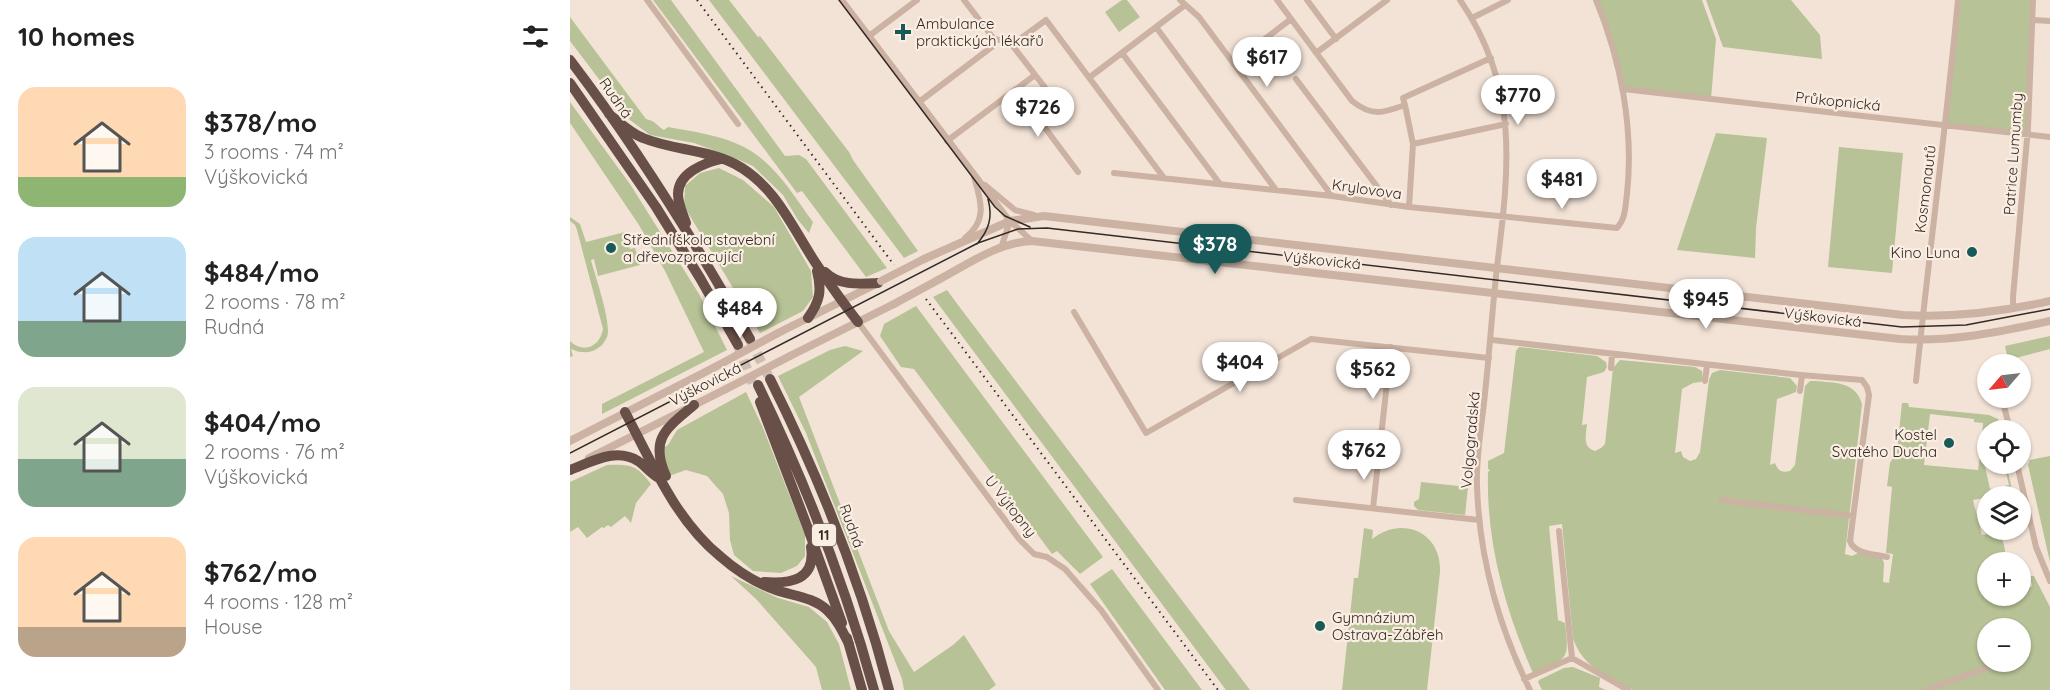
<!DOCTYPE html>
<html lang="en">
<head>
<meta charset="utf-8">
<style>
  body { margin:0; font-family:Quicksand,sans-serif; background:#f6f6f6; color:#222; height:100vh; display:flex; flex-direction:column; font-size:22px; white-space:nowrap }
  * { box-sizing:border-box; margin:0 }
  p { font-size:20px; color:#767676 }
  .icon { flex:none; width:33px; height:33px; fill:none; stroke:currentColor; stroke-width:2; stroke-linecap:round; stroke-linejoin:round }
  .map { position:relative; flex:1; overflow:hidden }
  .drawer { display:flex; flex-direction:column; background:#fff; width:570px }
  .drawer>* { flex:none }
  .needle { width:39px; rotate:242deg }
  .controls { position:absolute; left:1407px; top:354px; display:grid; gap:12px }
  .controls a { display:grid; place-items:center; width:54px; height:54px; border-radius:50%; background:#fff; box-shadow:0 2px 4px #0004; font-size:30px }
  .price { position:absolute; translate:-50% -51px; padding:0 14px; border-radius:21px; background:#fff; color:#222; font-size:20px; line-height:39px; filter:drop-shadow(0 2px 3px #0008) }
  .price::after { content:''; position:absolute; left:50%; top:36px; width:18px; height:14px; margin-left:-9px; background:inherit; clip-path:polygon(0 0,100% 0,50% 100%) }
  .price.active { background:#185a59; color:#fff }
  ul { padding:0; list-style:none }
  li { display:flex; align-items:center; gap:18px; height:150px; padding:0 18px }
  li span { display:grid; place-items:center; flex:none; width:168px; height:120px; border-radius:18px; color:#555 }
  li>.icon { margin-inline-start:auto }
  span .icon { width:72px; height:72px; fill:#fffc; stroke-width:1 }
  li b { font-size:26px }
  h2 { display:flex; justify-content:space-between; align-items:center; height:72px; padding:0 18px; font-size:26px }
  main { display:flex; flex:1; min-height:0 }
  .map>svg:first-child { display:block }
</style>
</head>
<body>
<main>
<section class="drawer">
<h2>10 homes<svg class="icon" aria-label="filters" viewBox="0 0 24 24"><path d="M4 7h16M4 17h16"/><circle cx="9" cy="7" r="2"/><circle cx="15" cy="17" r="2"/></svg></h2>
<ul>
<li><span style="background:linear-gradient(#ffd9b3 75%,#8fb573 0)"><svg class="icon" aria-label="home" viewBox="0 0 24 24"><path d="M3 11l9-7 9 7M6 9v11h12V9"/></svg></span><div><b>$378/mo</b><p>3 rooms · 74 m²</p><p>Výškovická</p></div></li>
<li><span style="background:linear-gradient(#bfe0f5 70%,#7fa58c 0)"><svg class="icon" aria-label="home" viewBox="0 0 24 24"><path d="M3 11l9-7 9 7M6 9v11h12V9"/></svg></span><div><b>$484/mo</b><p>2 rooms · 78 m²</p><p>Rudná</p></div></li>
<li><span style="background:linear-gradient(#dfe7d0 60%,#7fa58c 0)"><svg class="icon" aria-label="home" viewBox="0 0 24 24"><path d="M3 11l9-7 9 7M6 9v11h12V9"/></svg></span><div><b>$404/mo</b><p>2 rooms · 76 m²</p><p>Výškovická</p></div></li>
<li><span style="background:linear-gradient(#ffd9b3 75%,#b9a48a 0)"><svg class="icon" aria-label="home" viewBox="0 0 24 24"><path d="M3 11l9-7 9 7M6 9v11h12V9"/></svg></span><div><b>$762/mo</b><p>4 rooms · 128 m²</p><p>House</p></div></li>
</ul>
</section>
<div class="map">
<svg width="1480" height="690" viewBox="0 0 1480 690">
  <rect width="100%" height="100%" fill="#f3e3d7"/>
  <!-- green -->
  <path fill="#b7c296" fill-rule="evenodd" d="M83,0H101L215,156L229,155L236,159L317,268L296,277L232,191L227,193Z
    M139,0H159L188,37L190,36L279,152L283,160L348,251L334,258Z
    M552,0H557L570,17L549,32L535,12Z
    M1026,0H1132L1146,39L1141,99L1053,89Z
    M1136,0H1221L1250,35L1252,59L1153,47Z
    M1388,0H1463L1457,135L1375,125Z
    M0,17L76,119C86,121 87,126 94,130L98,127C124,132 151,135 174,147C204,162 224,196 243,222L239,233L228,220L213,195L183,166L160,156L124,143L80,135L60,120L0,41Z
    M0,102L60,184L129,294L157,350L32,414V404L134,352L95,271L69,225L0,123Z
    M1146,133L1197,138L1186,228L1185,258L1107,250Z
    M1269,147L1333,153L1322,273L1258,267Z
    M149,168L173,180L204,207L241,271L243,297L233,311L190,333L114,206L115,186L130,173Z
    M0,217L10,224L16,242L55,232L60,249L65,248L70,265L28,276L24,259L21,260C25,276 42,323 37,337C35,341 32,346 28,348C20,354 10,353 1,349L3,356L0,357V341C13,354 30,347 33,329L7,230L5,225L0,221Z
    M377,290L388,305L680,690H656L363,297Z
    M346,306L533,557L510,574L487,551L482,554L344,369L331,367L310,336L314,324Z
    M1480,336V349L1442,359L1443,364H1439L1435,346Z
    M275,346L293,351L229,397L319,631L344,672L383,645L394,635L426,685L419,690H334L332,679L236,433L208,376L260,350Z
    M949,347L1027,356L1036,362L1037,367L1034,372L1017,377L1012,425L1017,424C1016,435 1012,447 1025,451L1031,448L1035,444L1043,368L1050,360L1125,367L1132,371L1133,380L1131,382L1123,383L1112,389L1105,453L1111,451L1113,457L1120,461L1126,459L1130,452L1139,380L1142,373L1150,370L1220,378L1227,386L1226,392L1207,399L1200,465L1205,463C1208,471 1212,473 1220,471L1225,465L1235,386L1240,381H1245C1264,383 1286,381 1292,404L1275,554L1282,556L1288,553L1312,558L1314,563L1313,582L1319,583L1323,554L1316,553L1322,487L1317,486L1320,463L1327,451L1332,403H1338L1339,407L1419,415L1428,419L1431,428L1430,430H1418L1417,439L1412,438L1413,423L1404,422V419L1360,414L1354,465L1408,470L1411,448L1417,446V451L1412,453L1420,489L1439,485L1434,464H1436L1443,493L1403,500L1412,535L1439,530H1448L1449,531L1434,533L1431,536L1434,545L1437,562H1418V596H1450L1451,589L1459,588L1462,586L1460,576H1464L1480,607V690H1063C1038,677 1012,667 1003,638L992,524L979,526L988,620L995,623C1000,662 997,658 963,673C935,610 916,542 918,472L920,470L918,469V461L934,453L946,351ZM1418,628H1450V662H1418Z
    M176,392L193,428L235,535V556L227,566L211,573L183,571L164,555L160,540L159,513L153,494L137,476L116,470L99,476L93,448L98,445L107,430Z
    M1480,456V562L1458,465L1460,460Z
    M37,465C60,464 67,465 81,484L66,503L61,523L55,516L41,527L38,525L34,528L32,527L17,538L8,527L0,532V482Z
    M851,482L898,487L895,515L848,510L844,506V502L849,499Z
    M794,528L803,530L802,539C832,515 872,532 870,572L857,690H772L784,578H788Z
    M542,569L632,690H595L520,584Z
    M161,576L208,598L239,607L257,622L269,644L281,690H252L246,667L187,600Z
    M1003,667L1030,678L1029,687L1036,690H972L968,682L969,680L994,668Z"/>
  <g fill="none" stroke-linecap="round" stroke-linejoin="round">
    <!-- trunk-tunnel -->
    <path stroke="#cdbeb3" stroke-width="10" stroke-dasharray="10 5" stroke-linecap="butt" d="M180,340L200,379
      M168,346L184,387"/>
    <!-- minor -->
    <path stroke="#cbb2a2" stroke-width="6" d="M77,0L168,124
      M272,0L440,221L462,241
      M394,0L424,39L435,41L442,45L480,94
      M610,0L629,17L762,196
      M707,0L782,101C802,117 813,113 835,105L843,144L839,207
      M737,0L766,39
      M890,0C950,87 939,169 927,267C922,312 919,358 914,403C911,430 906,458 907,485C909,557 928,625 960,690
      M902,18L938,0
      M1463,20L1480,21
      M586,27L706,190
      M299,36L347,0
      M442,45L476,20L594,178
      M552,53L650,184
      M746,53L817,0
      M663,63L721,19
      M520,77L615,5
      M726,79L821,205
      M446,89L508,172
      M1053,89L1480,137
      M349,102L423,46L424,39
      M835,105L833,98L921,58
      M377,141L465,75
      M843,144L936,124
      M544,173L762,196L839,207L1047,228C1056,218 1055,207 1057,194C1064,129 1051,60 1026,0
      M415,185L445,210L464,215
      M395,238C418,220 411,201 404,177
      M431,248L440,221
      M1443,309V297L1458,128L1463,0
      M504,312L576,433L741,339L919,358
      M288,322L449,539L464,554L477,557L495,569L531,610L588,690
      M922,340L1231,375L1292,380L1297,387L1299,395L1280,541C1284,554 1305,554 1317,557
      M1041,368L1042,354
      M1135,381L1137,365
      M1346,381C1359,254 1376,127 1388,0
      M1230,391L1232,375
      M1432,398L1440,430
      M1447,464L1466,547L1480,581
      M726,500L909,520
      M1151,500L1283,516
      M803,508L821,347
      M989,531L1002,658L1058,690
      M954,679L1002,658
      M1356,690L1433,662"/>
    <!-- tertiary -->
    <path stroke="#cbb2a2" stroke-width="8" d="M354,259L440,221L474,216L1333,315C1384,318 1431,312 1480,301
      M368,280C397,265 428,242 462,241L1330,339C1382,342 1430,332 1480,321
      M208,333L306,284
      M220,356L324,304
      M0,441L145,367
      M19,458L156,389"/>
    <!-- trunk -->
    <path stroke="#685048" stroke-width="10" d="M0,60C67,148 126,243 180,339
      M0,83L86,207L130,278L168,345
      M39,114C50,123 60,133 73,138C102,150 135,149 165,164C205,185 222,227 245,262C259,283 273,303 288,322
      M116,223C113,214 108,204 108,194C108,173 134,163 151,159
      M255,272C269,286 289,284 308,283
      M238,318C250,301 252,291 247,271
      M200,379C250,479 291,582 319,690
      M188,385C236,484 275,584 304,690
      M190,402L237,526L272,623
      M55,412C82,463 106,521 151,557C167,571 186,583 206,590C223,596 243,597 257,610C267,619 273,632 279,644
      M0,470C21,462 46,447 68,461C75,466 80,472 87,477
      M96,476C79,438 97,428 124,405
      M194,582C221,584 246,580 241,547
      M277,638L292,690"/>
    <!-- tram -->
    <path stroke="#352925" stroke-width="1.5" d="M269,0L425,207L435,216L460,227
      M407,244C419,230 423,217 418,199
      M0,453L408,243L448,229L477,228L1332,327L1396,325L1480,309"/>
    <!-- rail -->
    <path stroke="#352925" stroke-width="2" stroke-dasharray="1.5 4.5" stroke-linecap="butt" d="M127,0L324,265
      M356,299L648,690"/>
    <!-- tertiary-bridge -->
    <path stroke="#cbb2a2" stroke-width="8" d="M311,281L354,259
      M324,304L368,280
      M145,367L208,333
      M156,389L220,356"/>
  </g>
  <!-- markers -->
  <g fill="#185a59" stroke="#faeee3" stroke-width="2">
    <path d="M330 23h6v6h6v6h-6v6h-6v-6h-6v-6h6z"/>
    <circle cx="41" cy="248" r="6"/>
    <circle cx="1402" cy="252" r="6"/>
    <circle cx="1379" cy="443" r="6"/>
    <circle cx="750" cy="626" r="6"/>
  </g>
  <g text-anchor="middle" dominant-baseline="central" stroke-width="4.5" stroke-linejoin="round" paint-order="stroke">
    <!-- shield labels -->
    <rect fill="#faeee3" stroke="#70645e" stroke-width="1.5" x="242" y="524" width="24" height="22" rx="4.5"/>
    <g font-size="14" font-weight="bold" fill="#352925">
      <text x="254" y="535">11</text>
    </g>
    <!-- poi labels -->
    <g font-size="15" fill="#352925" stroke="#faeee3" text-anchor="start">
      <text x="346" y="23">Ambulance<tspan x="346" dy="17">praktických lékařů</tspan></text>
      <text x="53" y="239">Střední škola stavební<tspan x="53" dy="17">a dřevozpracující</tspan></text>
      <text x="1390" y="252" text-anchor="end">Kino Luna</text>
      <text x="1367" y="434" text-anchor="end">Kostel<tspan x="1367" dy="17">Svatého Ducha</tspan></text>
      <text x="762" y="617">Gymnázium<tspan x="762" dy="17">Ostrava-Zábřeh</tspan></text>
    </g>
    <!-- street labels -->
    <g font-size="15" fill="#352925" stroke="#faeee3">
      <text transform="translate(46 98) rotate(55)">Rudná</text>
      <text transform="translate(1268 101) rotate(6)">Průkopnická</text>
      <text transform="translate(1443 154) rotate(-86)">Patrice Lumumby</text>
      <text transform="translate(797 189) rotate(8)">Krylovova</text>
      <text transform="translate(1355 189) rotate(-83)">Kosmonautů</text>
      <text transform="translate(752 260) rotate(6)">Výškovická</text>
      <text transform="translate(1253 317) rotate(7)">Výškovická</text>
      <text transform="translate(135 384) rotate(-27)">Výškovická</text>
      <text transform="translate(900 440) rotate(-85)">Volgogradská</text>
      <text transform="translate(441 506) rotate(52)">U Výtopny</text>
      <text transform="translate(282 526) rotate(70)">Rudná</text>
    </g>
  </g>
</svg>
<div class="controls">
<a><svg class="needle" viewBox="-14 -14 28 28"><path d="M0-13l5 13h-10z" fill="#e53935"/><path d="M0 13l5-13h-10z" fill="#767676"/></svg></a>
<a><svg class="icon" aria-label="locate" viewBox="0 0 24 24"><circle cx="12" cy="12" r="6"/><path d="M12 2v4M12 18v4M2 12h4M18 12h4"/></svg></a>
<a><svg class="icon" aria-label="layers" viewBox="0 0 24 24"><path d="M12 4l9 5-9 5-9-5zM3 14l9 5 9-5"/></svg></a>
<a>+</a>
<a>−</a>
</div>
<b class="price" style="left:697px;top:88px">$617</b>
<b class="price" style="left:948px;top:126px">$770</b>
<b class="price" style="left:468px;top:138px">$726</b>
<b class="price" style="left:992px;top:210px">$481</b>
<b class="price active" style="left:645px;top:275px">$378</b>
<b class="price" style="left:1136px;top:330px">$945</b>
<b class="price" style="left:170px;top:339px">$484</b>
<b class="price" style="left:670px;top:393px">$404</b>
<b class="price" style="left:803px;top:400px">$562</b>
<b class="price" style="left:794px;top:481px">$762</b>
</div>
</main>
</body>
</html>
